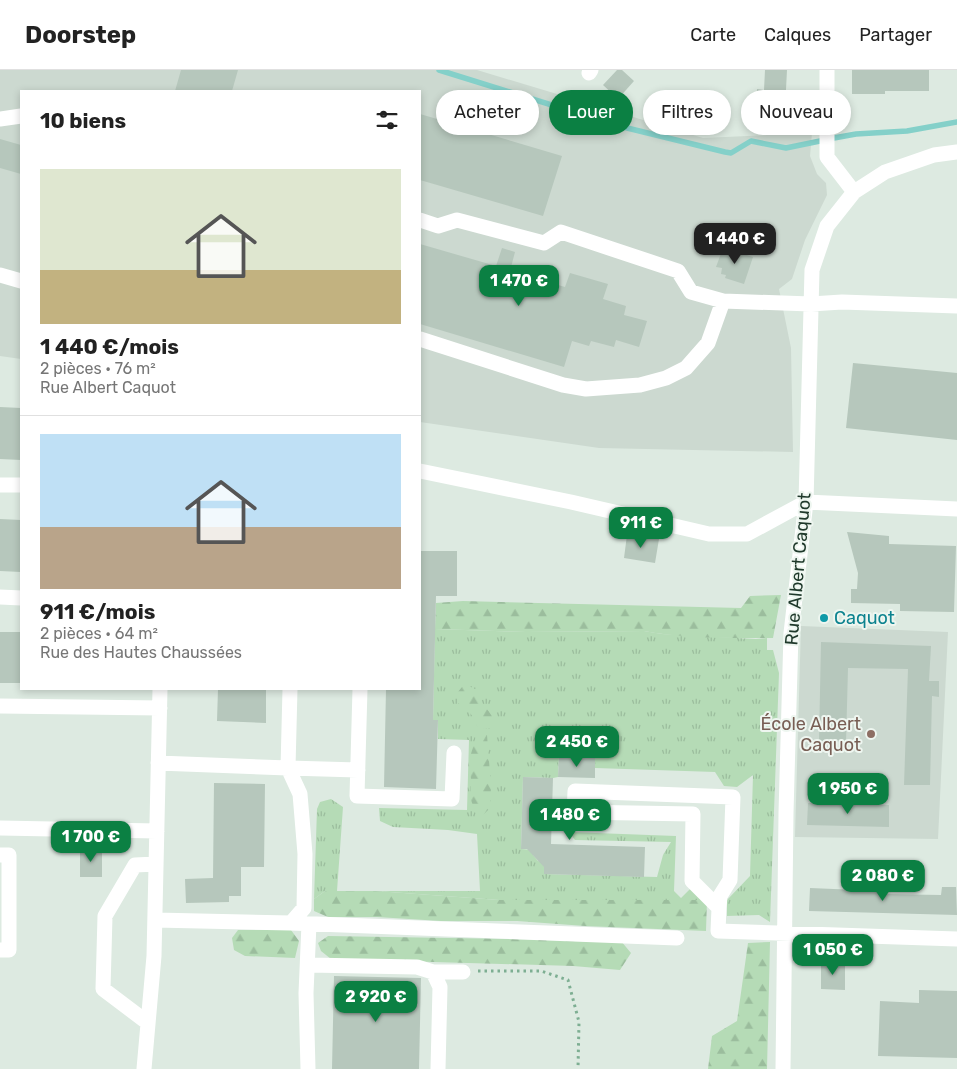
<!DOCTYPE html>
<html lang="fr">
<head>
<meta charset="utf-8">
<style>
  body { margin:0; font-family:Rubik,sans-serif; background:#f2f2f2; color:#222; height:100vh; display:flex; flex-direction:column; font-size:19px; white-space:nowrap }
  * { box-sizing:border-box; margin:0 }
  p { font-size:16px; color:#767676 }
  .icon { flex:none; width:28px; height:28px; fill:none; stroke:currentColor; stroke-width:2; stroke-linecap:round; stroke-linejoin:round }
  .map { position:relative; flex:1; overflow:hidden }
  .side { position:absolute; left:20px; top:20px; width:401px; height:600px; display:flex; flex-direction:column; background:#fff; border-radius:0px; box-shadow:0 2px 8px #0003 }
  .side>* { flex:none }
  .top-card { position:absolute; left:436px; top:20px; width:445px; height:45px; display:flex; gap:10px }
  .price { position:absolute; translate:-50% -42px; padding:0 11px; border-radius:10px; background:#0b8043; color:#fff; font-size:16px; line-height:32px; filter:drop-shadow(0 1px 2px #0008) }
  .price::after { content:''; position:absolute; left:50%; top:30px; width:15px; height:11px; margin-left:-8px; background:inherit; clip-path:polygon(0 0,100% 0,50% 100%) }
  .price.current { background:#222; color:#fff }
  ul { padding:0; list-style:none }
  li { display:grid; align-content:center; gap:10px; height:265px; padding:0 20px }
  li+li { border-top:1px solid #e0e0e0 }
  li span { display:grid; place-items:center; height:155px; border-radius:0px; color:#555 }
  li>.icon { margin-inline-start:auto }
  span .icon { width:90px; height:90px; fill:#fffc; stroke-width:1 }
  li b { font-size:21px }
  h2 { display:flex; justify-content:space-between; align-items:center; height:60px; padding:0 20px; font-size:21px }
  .chip { padding:0 18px; border-radius:22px; background:#fff; box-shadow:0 2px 8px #0003; font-size:18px; line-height:45px }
  .chip.current { background:#0b8043; color:#fff }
  header { display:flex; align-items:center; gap:30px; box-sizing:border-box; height:70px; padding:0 25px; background:#fff; border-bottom:1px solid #e0e0e0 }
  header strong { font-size:24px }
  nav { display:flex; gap:28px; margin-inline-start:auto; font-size:18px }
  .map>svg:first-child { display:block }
</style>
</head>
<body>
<header>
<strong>Doorstep</strong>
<nav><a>Carte</a><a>Calques</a><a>Partager</a></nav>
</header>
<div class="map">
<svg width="957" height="999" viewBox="0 0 957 999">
  <defs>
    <pattern id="grass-tufts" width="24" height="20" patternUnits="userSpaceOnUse" patternTransform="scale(1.25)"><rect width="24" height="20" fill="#b5dbb6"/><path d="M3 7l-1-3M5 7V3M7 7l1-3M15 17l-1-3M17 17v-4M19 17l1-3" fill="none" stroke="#9bbd9d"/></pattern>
    <pattern id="forest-firs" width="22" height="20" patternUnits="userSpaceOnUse" patternTransform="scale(1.25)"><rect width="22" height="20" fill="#b5dbb6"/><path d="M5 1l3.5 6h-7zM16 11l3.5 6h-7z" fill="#9bbd9d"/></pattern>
  </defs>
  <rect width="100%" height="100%" fill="#ddeae1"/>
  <!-- built -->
  <path fill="#ccd9d0" d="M0,0H477L703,68L812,63L810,86L817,104L826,113L827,125L805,170L792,209L779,219L791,278L793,382L599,378L420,352V21H21V289L0,286Z
    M801,556L948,562L938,769L795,767Z"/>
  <!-- grass -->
  <path fill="url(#grass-tufts)" d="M435,559L526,562L644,561L662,564L756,569L767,568V580H773L779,603L770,852L759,845L727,846V830L750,806L753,705L737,717L724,716L715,702L595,698V688L559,687L558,707L553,708L523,707L521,779L533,780V785L538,791L544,792V804L657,807L663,785L671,772L575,770L569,762L676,766L674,821L681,828L693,816L707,830H499L376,821H480L477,764L448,760L393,757L380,751L379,738L467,740L469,670L438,669V650H433Z
    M331,729L343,737L337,821H325L314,829L317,739L320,732Z"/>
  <!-- forest -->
  <path fill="url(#forest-firs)" d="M781,525L773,568C731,568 686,569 644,561L526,562L435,559L436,533L463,531L741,538L750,526Z
    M462,617H471L477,620L481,632L495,649L497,658L483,659L477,656C474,645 467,639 458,633L457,623Z
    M487,665L491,717L490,738L480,748L476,744L471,730V709L469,691L476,666Z
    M325,821H376L499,830H707L706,861L585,856L517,851H441L377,847H328L314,841V829Z
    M238,860H291L299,871L295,888L245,886L234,880L232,868Z
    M328,866L621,871L631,883L620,900L573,896L331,889L321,881L318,873Z
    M770,872L767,999H708L712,966L737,951L748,873Z"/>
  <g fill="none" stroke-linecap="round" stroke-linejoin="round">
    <!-- stream -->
    <path stroke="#84d0c9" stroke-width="5.5" d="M439,0L619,56L725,82L731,83L751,71L786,78L820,71
      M834,68L856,64L907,61L957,52"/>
  </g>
  <!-- building -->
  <path fill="#b6c7bc" d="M181,0H238L232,21H175Z
    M617,0H622L634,11L618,29L603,15Z
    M765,0H787L785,39H788V53L756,52L757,19L764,20Z
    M852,0H929V21H885V24H852Z
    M420,44L562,86L543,146L420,110Z
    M0,69L21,75V104L0,98Z
    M420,174L496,196L502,178L515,182L510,201L565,217L570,203L608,214L603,229L626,236L624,245L647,251L639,277L616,270L614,277L591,271L589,276L572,271L564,297L420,254Z
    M723,178L753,187L744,214L725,208L726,205L721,204L722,198L716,197Z
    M853,293L957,303V370L846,358Z
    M0,337L21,338V390L0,389Z
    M0,449L21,450V502L0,501Z
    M847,462L889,466V474L956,476L954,542L900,541V534L851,533V519H857L858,503Z
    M627,465L659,469L655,493L624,488Z
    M420,481H457V526H436L433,650H438L436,719L384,717L386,619H420Z
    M0,562H21V613H0Z
    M821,572L931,576L929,611H939V627L932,626L930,715H904L908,599L848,598L846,672L819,671Z
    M218,619H266V653L217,651Z
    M559,687L595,688V708L558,707Z
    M523,707L553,708L551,774L645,777L644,807L544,804V797L527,779H521Z
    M214,713L265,714L264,797H241V826H229V832L186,833L185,809L213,808Z
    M808,733L889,735V757L807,755Z
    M80,779H102V807H80Z
    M942,817H956L957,845L809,841L810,818L881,821V824L941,825Z
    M821,893H845V920L821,919Z
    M334,906L421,908L419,999H332Z
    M919,920L957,921V988L878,986L880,931L919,933Z"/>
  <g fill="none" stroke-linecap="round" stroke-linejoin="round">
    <!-- path -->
    <path stroke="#7dae92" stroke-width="3" stroke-dasharray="2.5 4" stroke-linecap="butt" d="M478,901H541L568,910L579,952L578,999"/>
    <!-- minor -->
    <path stroke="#fff" stroke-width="15" d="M827,0V87L854,122
      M589,3L591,0
      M0,49L21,46
      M420,150L438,156L457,150L544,173L561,162L678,201L691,222L723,231
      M0,205L21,211
      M420,269L563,315L586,319L640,315L666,308L686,298L708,273L723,231L811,234L842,232L957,236
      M420,401L571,432L709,464H747L806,432L957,439
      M0,415H21
      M0,527L21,528
      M360,619L357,726L452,729L454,683
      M0,636L160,638
      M158,693L288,698L290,619
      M0,758L157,761
      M0,785H9V880H0
      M719,838L720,826L730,810L733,727L575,721L574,742L693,744L692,811L719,838L718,861L957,869
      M155,850L291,853L304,838L305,784L300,724L288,698L358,700
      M291,853L677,868
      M308,895L417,897L433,902L440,917L438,999
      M433,902H463
      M148,953L103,919L105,846L135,795L156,794
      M144,999L154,886L160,619
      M308,999L306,923L309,854
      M783,999L786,743L791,563L806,432L812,200L827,156L854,122L885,102L934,85L957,82"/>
  </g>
  <!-- markers -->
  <circle fill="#0f9aa8" stroke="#eef6f0" stroke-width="2" cx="824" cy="548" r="5"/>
  <circle fill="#8d6e63" stroke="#eef6f0" stroke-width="2" cx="871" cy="664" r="5"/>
  <g text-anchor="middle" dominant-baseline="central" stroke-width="4" stroke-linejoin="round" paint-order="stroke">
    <!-- street labels -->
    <g font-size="18" fill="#1f392b" stroke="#eef6f0">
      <text transform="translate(798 499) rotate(-85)">Rue Albert Caquot</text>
    </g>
    <!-- culture labels -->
    <g font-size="18" fill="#0d838f" stroke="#eef6f0" text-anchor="start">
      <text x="834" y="548">Caquot</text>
    </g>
    <!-- education labels -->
    <g font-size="18" fill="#785e54" stroke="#eef6f0" text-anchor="end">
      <text x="861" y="654">École Albert<tspan x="861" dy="21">Caquot</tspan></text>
    </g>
  </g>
</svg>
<b class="price current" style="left:735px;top:195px">1 440 €</b>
<b class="price" style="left:519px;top:237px">1 470 €</b>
<b class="price" style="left:641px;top:479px">911 €</b>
<b class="price" style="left:577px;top:698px">2 450 €</b>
<b class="price" style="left:848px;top:745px">1 950 €</b>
<b class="price" style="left:570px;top:771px">1 480 €</b>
<b class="price" style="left:91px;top:793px">1 700 €</b>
<b class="price" style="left:883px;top:832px">2 080 €</b>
<b class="price" style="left:833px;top:906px">1 050 €</b>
<b class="price" style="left:376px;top:953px">2 920 €</b>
<div class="top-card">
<a class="chip">Acheter</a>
<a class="chip current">Louer</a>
<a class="chip">Filtres</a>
<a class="chip">Nouveau</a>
</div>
<section class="side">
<h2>10 biens<svg class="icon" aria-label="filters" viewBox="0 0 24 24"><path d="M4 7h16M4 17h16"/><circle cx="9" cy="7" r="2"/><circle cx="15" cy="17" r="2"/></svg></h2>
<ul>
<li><span style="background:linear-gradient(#dfe7d0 65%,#c2b280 0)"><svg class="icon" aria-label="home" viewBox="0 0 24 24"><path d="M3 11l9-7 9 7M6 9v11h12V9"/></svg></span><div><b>1 440 €/mois</b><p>2 pièces · 76 m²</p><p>Rue Albert Caquot</p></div></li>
<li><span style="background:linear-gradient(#bfe0f5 60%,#b9a48a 0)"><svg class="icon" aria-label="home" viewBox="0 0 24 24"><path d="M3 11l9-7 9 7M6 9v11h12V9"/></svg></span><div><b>911 €/mois</b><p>2 pièces · 64 m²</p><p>Rue des Hautes Chaussées</p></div></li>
</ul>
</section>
</div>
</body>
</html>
